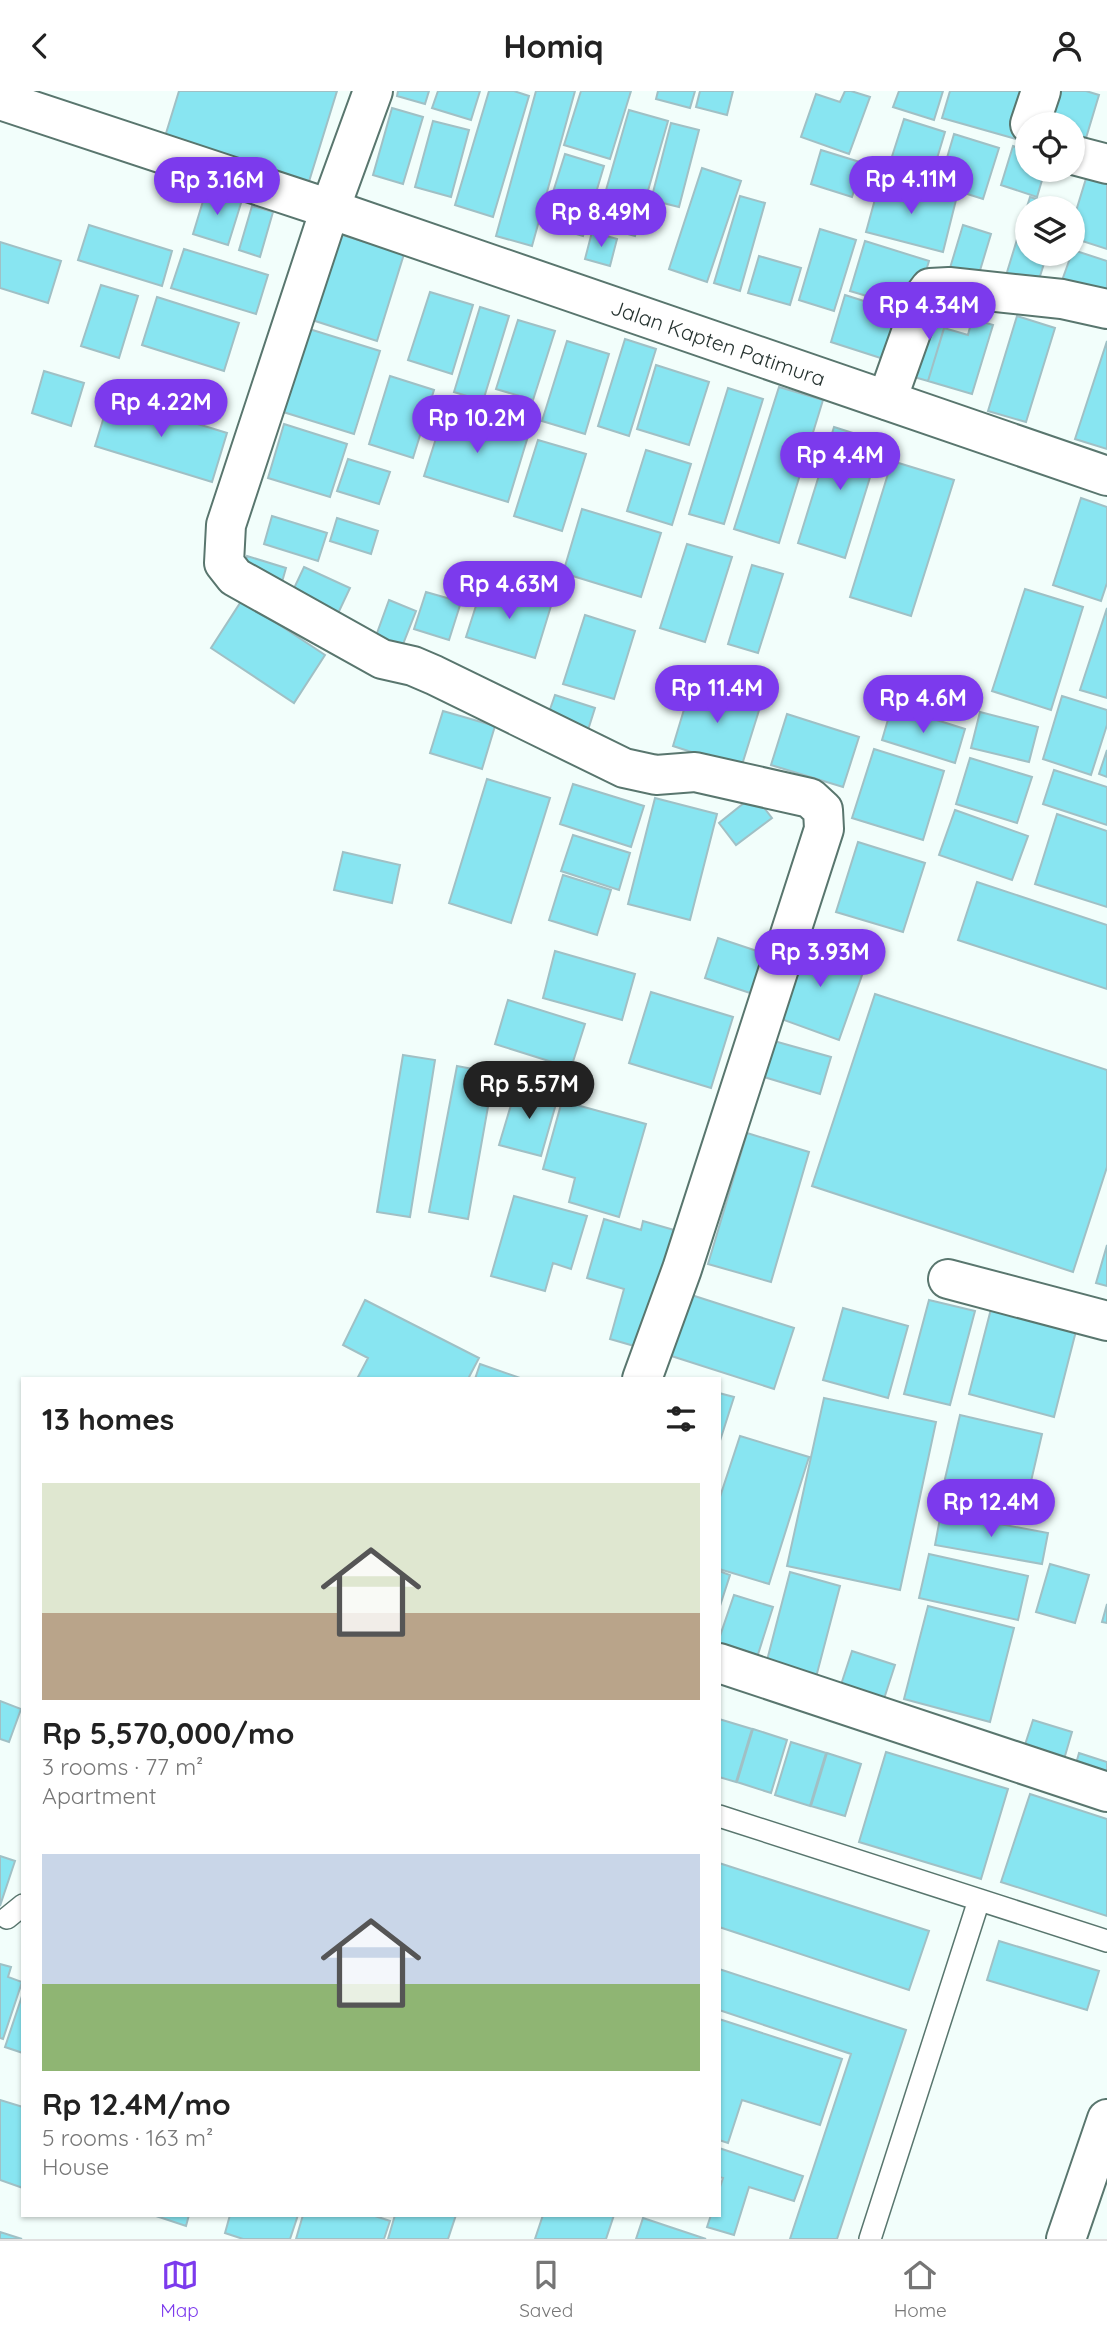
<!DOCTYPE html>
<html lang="en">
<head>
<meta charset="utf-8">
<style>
  body { margin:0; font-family:Quicksand,sans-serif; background:#f6f6f6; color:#222; height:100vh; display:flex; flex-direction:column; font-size:26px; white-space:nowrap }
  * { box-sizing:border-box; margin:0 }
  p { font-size:23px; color:#767676 }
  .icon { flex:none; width:38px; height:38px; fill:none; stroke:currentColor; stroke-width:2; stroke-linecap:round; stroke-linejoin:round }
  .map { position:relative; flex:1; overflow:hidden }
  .details { position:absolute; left:21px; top:1286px; width:700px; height:840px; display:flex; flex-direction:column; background:#fff; border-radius:0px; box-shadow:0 2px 5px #0004 }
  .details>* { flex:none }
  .buttons { position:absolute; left:1015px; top:21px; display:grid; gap:14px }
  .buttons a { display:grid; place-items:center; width:70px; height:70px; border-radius:50%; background:#fff; box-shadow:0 2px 5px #0004; font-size:35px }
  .price { position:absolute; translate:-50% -60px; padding:0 16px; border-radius:24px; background:#7c3aed; color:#fff; font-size:23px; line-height:46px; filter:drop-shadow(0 2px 4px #0008) }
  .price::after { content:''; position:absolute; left:50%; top:42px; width:21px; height:16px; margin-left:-10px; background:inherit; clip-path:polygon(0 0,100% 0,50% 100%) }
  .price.selected { background:#222; color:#fff }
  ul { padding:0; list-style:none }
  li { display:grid; align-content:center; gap:14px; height:371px; padding:0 21px }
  li span { display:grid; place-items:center; height:217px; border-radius:0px; color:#555 }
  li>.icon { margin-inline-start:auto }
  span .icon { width:126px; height:126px; fill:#fffc; stroke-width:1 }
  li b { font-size:30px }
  h2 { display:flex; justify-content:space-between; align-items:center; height:84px; padding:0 21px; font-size:30px }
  header { display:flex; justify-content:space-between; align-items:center; height:91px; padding:0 21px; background:#fff; font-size:32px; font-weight:700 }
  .menu { display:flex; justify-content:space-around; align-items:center; height:98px; border-top:2px solid #e0e0e0; background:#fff; font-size:19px; color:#767676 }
  .menu a { display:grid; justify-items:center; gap:4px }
  .menu .selected { color:#7c3aed }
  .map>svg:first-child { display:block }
</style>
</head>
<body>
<header><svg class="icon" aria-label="back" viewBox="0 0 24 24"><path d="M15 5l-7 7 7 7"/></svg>Homiq<svg class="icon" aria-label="person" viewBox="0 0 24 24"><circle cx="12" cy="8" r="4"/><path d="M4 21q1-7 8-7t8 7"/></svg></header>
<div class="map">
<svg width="1107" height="2148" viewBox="0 0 1107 2148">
  <rect width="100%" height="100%" fill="#f2fefb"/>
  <!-- building -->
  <path fill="#88e5f1" stroke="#a0c0c5" stroke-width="2" d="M179,0H337L307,97L163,52Z
    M398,0H429L425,13L397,5Z
    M438,0H480L471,29L432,17Z
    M489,0H514L529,5L493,126L455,114Z
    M536,0H575L532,155L496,145Z
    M581,0H631L610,68L564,54Z
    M658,0H695L690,17L656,8Z
    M700,0H733L727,24L696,16Z
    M845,0H851L870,6L849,63L801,46L816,3L840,11Z
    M899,0H943L934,29L893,16Z
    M950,0H1030L1016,48L942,27Z
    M1060,0H1086L1099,4L1083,57L1073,54V33H1050Z
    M392,17L423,26L403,93L373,84Z
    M629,19L668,30L635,145L596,134Z
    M904,28L945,41L929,94L887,81Z
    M433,30L469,39L451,106L415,96Z
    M671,32L699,39L679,116L651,109Z
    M954,43L999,57L983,108L939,94Z
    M1013,55L1027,60V79H1045L1037,106L1001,94Z
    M821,59L863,72L852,106L811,93Z
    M565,63L604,75L583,145L543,133Z
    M702,77L741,90L707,191L669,178Z
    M1088,81L1107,87V158L1073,147V130Z
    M880,90L956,109L943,161L866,141Z
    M207,97L242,109L228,154L193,143Z
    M740,105L765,112L740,200L714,192Z
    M1030,106L1061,116L1027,117V163H1047L1035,201L1004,191Z
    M252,115L273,121L260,166L239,159Z
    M89,134L172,160L162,195L78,169Z
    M963,134L991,143L975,196L947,187Z
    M820,138L856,149L834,220L799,209Z
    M592,141L617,148L610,175L585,168Z
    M336,142L404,163L377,250L309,228Z
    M865,150L929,170L914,219L850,200Z
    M0,151L61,170L48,212L0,197Z
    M184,158L268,184L256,223L171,197Z
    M1073,159L1107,170V209L1060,195Z
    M759,165L801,177L790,214L748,202Z
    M101,194L138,205L119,267L81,255Z
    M430,201L473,214L452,283L408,269Z
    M845,204L911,225L896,272L831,251Z
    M157,206L239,232L224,280L142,254Z
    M929,211L950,218L928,290L907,284Z
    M480,216L509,225L483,310L454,301Z
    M1017,225L1055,237L1026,331L988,320Z
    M972,228L993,234L972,303L928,290L944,237L968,244Z
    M518,229L555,240L533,309L496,298Z
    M306,237L380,260L354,343L280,320Z
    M625,248L656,258L629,345L598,335Z
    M567,250L609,263L585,343L542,330Z
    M1107,250V358L1075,348Z
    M656,274L709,291L689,354L637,338Z
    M44,280L84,292L71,335L32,322Z
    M390,285L434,299L413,367L369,353Z
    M779,296L823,309L779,452L734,438Z
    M728,297L763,308L724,433L689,423Z
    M110,306L227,342L212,391L95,355Z
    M446,316L529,342L508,411L424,385Z
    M284,333L347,353L330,406L268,387Z
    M834,336L881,351L845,467L798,452Z
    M538,349L586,363L562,440L514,425Z
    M646,359L691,373L672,434L627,420Z
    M348,368L390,381L379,413L337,400Z
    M892,370L954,389L911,525L850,506Z
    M1081,407L1107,416V492L1101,510L1053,494Z
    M582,418L661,442L641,506L563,482Z
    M272,425L327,442L318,470L264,453Z
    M337,427L378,440L371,463L330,450Z
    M687,453L732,466L705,551L660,537Z
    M247,465L286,477L280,498L240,486Z
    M752,474L783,483L758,562L728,553Z
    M304,476L350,497L334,531L288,510Z
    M483,493L551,515L535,567L466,546Z
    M1025,498L1083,516L1051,619L992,600Z
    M426,501L461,511L449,549L414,538Z
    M242,509L325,564L294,612L211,557Z
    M389,509L416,520L398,566L372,556Z
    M1107,517V607L1080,599Z
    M585,524L635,540L614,608L563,593Z
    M692,592L761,613L741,677L673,655Z
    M555,604L595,617L588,639L547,627Z
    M1062,605L1107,619V634L1091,684L1043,668Z
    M892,615L965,638L955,672L882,649Z
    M443,620L495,635L482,678L430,662Z
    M980,621L1038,636L1029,671L971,657Z
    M787,623L859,646L843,696L771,674Z
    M874,658L944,680L923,749L852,727Z
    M1107,659V686L1099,683Z
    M970,667L1032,686L1017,732L956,713Z
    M1054,679L1107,696V734L1043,713Z
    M487,688L550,707L511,832L449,812Z
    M573,693L644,715L631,756L560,733Z
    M754,704L772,727L736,754L719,732Z
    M655,707L717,723L690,829L628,813Z
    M955,719L1028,745L1012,789L939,764Z
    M1057,723L1107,740V816L1035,793Z
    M573,744L630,762L619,799L561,780Z
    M858,751L925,772L903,841L836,821Z
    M343,761L400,774L392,812L334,799Z
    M563,784L611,799L597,844L549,829Z
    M977,791L1107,834V898L958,849Z
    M801,846L867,870L839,949L773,925Z
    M718,847L766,863L753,903L705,887Z
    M555,860L635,883L622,929L543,907Z
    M651,901L733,926L711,997L629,972Z
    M875,903L1107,979V1076L1073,1181L812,1095Z
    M508,909L585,933L571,977L495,953Z
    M774,950L831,966L820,1003L764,986Z
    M403,964L435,969L410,1126L377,1121Z
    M457,975L494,982L468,1128L429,1121Z
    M517,994L558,1006L541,1065L499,1054Z
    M562,1010L646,1033L619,1126L569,1111L575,1087L543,1078Z
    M747,1042L809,1061L771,1191L708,1173Z
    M514,1105L587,1125L571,1178L553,1172L545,1200L491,1185Z
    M604,1128L641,1139L643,1130L681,1141L648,1259L610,1248L624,1198L587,1187Z
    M1107,1154V1195L1096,1192Z
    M679,1200L794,1237L774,1298L659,1261Z
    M365,1209L479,1267L468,1288H357L368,1267L343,1254Z
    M929,1209L975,1220L950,1314L904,1303Z
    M843,1217L908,1235L888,1307L823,1289Z
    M991,1218L1076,1240L1054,1326L969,1303Z
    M480,1273L523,1288H475Z
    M719,1302L734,1306L719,1353Z
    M824,1307L936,1331L900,1499L787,1475Z
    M960,1324L1042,1343L1022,1429L940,1409Z
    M740,1345L809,1366L769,1493L719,1478V1409Z
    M941,1422L1048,1442L1042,1473L935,1454Z
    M929,1463L1028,1485L1018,1529L919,1507Z
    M1050,1473L1089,1484L1075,1532L1036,1521Z
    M719,1480L730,1484L719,1518Z
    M790,1481L840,1495L815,1590L765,1577Z
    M734,1504L773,1516L754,1576L719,1565V1548Z
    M1107,1513V1532L1102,1531Z
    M928,1515L1014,1537L990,1631L904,1608Z
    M852,1560L895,1574L880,1620L837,1606Z
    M0,1610L21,1618L9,1651L0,1648Z
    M719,1628L752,1638L736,1691L719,1686Z
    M1033,1629L1072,1641L1062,1675L1022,1663Z
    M753,1638L787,1649L771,1702L737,1691Z
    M791,1651L826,1662L810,1715L775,1704Z
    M886,1661L1008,1698L981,1788L859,1751Z
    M827,1662L861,1673L845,1725L811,1715Z
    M1079,1662L1107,1671V1697L1072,1687Z
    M1030,1703L1107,1728V1825L1001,1791Z
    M0,1765L15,1770L0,1815Z
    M719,1772L929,1840L909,1899L719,1836Z
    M999,1850L1099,1880L1087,1919L987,1889Z
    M0,1873L11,1876L8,1886L22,1891L3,1948L0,1947Z
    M719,1878L906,1939L837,2148H790L851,1963L719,1919Z
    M23,1902V1962L5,1956Z
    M719,1928L842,1968L820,2034L742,2009L728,2052L719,2049Z
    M0,2009L23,2016V2097L0,2089Z
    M719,2057L803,2085L794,2110L749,2096L734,2144L707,2136L711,2124H719V2099L723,2087L719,2086Z
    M153,2124H189L186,2135Z
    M230,2124H298L290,2148H243L225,2142Z
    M303,2124H372L390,2130L384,2148H296Z
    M395,2124H456L448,2148H388Z
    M543,2124H614L606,2148H535Z
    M643,2127L706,2148H636Z
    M0,2141L22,2148H0Z"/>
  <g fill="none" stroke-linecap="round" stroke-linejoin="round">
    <!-- lane casing -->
    <g stroke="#59766e" stroke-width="24">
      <path id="lane" d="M719,1725L1107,1850
        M7,1827L23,1814
        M870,2148L979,1809"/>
    </g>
    <!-- street casing -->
    <g stroke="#59766e" stroke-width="42">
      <g id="street">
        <path d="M373,0L330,118L226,434L224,472L235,486L382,568L413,575L434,584L624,677L656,684L695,681L810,707L823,719L824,738L682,1178L642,1288"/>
        <path id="s1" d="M0,9L330,118L1107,385"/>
        <path d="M1030,33L1041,0"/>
        <path d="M1073,64L1107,73"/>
        <path d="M887,309L924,205L930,197L949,196L1062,208L1107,218"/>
        <path d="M948,1188L1107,1230"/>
        <path d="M719,1572L1107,1701"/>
      </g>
    </g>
    <!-- secondary casing -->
    <g stroke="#59766e" stroke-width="42">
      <path id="secondary" d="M1066,2148L1107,2028"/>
    </g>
    <!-- lane -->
    <use href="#lane" stroke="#fff" stroke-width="21"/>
    <!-- street -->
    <use href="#street" stroke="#fff" stroke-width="38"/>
    <!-- secondary -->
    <use href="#secondary" stroke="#fff" stroke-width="38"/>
  </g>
  <g text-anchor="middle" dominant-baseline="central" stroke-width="5" stroke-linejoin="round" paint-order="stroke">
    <!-- street labels -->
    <g font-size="21" fill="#263330" stroke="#f2fefb">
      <text stroke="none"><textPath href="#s1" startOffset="758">Jalan Kapten Patimura</textPath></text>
    </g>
  </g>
</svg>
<div class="buttons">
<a><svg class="icon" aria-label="locate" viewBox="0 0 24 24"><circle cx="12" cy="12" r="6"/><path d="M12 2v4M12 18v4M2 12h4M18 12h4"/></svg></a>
<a><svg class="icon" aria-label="layers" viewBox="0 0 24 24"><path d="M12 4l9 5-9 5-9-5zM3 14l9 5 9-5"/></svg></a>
</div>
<b class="price" style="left:911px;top:125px">Rp 4.11M</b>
<b class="price" style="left:217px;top:126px">Rp 3.16M</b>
<b class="price" style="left:601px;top:158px">Rp 8.49M</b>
<b class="price" style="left:929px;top:251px">Rp 4.34M</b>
<b class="price" style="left:161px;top:348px">Rp 4.22M</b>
<b class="price" style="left:477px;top:364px">Rp 10.2M</b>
<b class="price" style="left:840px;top:401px">Rp 4.4M</b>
<b class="price" style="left:509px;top:530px">Rp 4.63M</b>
<b class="price" style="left:717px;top:634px">Rp 11.4M</b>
<b class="price" style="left:923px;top:644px">Rp 4.6M</b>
<b class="price" style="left:820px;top:898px">Rp 3.93M</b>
<b class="price selected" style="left:529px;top:1030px">Rp 5.57M</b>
<b class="price" style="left:991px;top:1448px">Rp 12.4M</b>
<section class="details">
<h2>13 homes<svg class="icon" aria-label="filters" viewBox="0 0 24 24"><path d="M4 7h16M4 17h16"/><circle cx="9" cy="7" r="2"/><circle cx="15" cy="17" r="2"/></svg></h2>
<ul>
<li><span style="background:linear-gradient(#dfe7d0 60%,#b9a48a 0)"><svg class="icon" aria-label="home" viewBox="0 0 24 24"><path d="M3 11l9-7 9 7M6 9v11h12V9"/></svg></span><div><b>Rp 5,570,000/mo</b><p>3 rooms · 77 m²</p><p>Apartment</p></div></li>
<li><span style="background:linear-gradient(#c9d6e8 60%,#8fb573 0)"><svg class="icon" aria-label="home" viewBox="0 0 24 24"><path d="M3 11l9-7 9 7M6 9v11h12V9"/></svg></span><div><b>Rp 12.4M/mo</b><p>5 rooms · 163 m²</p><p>House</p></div></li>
</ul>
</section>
</div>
<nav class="menu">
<a class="selected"><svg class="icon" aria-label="map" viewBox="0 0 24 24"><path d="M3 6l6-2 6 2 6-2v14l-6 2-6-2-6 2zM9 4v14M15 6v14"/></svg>Map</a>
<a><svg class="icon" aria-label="saved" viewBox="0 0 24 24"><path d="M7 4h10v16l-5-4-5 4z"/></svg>Saved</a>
<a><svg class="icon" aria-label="home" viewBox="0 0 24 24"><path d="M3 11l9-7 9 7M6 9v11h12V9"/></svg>Home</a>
</nav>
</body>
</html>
